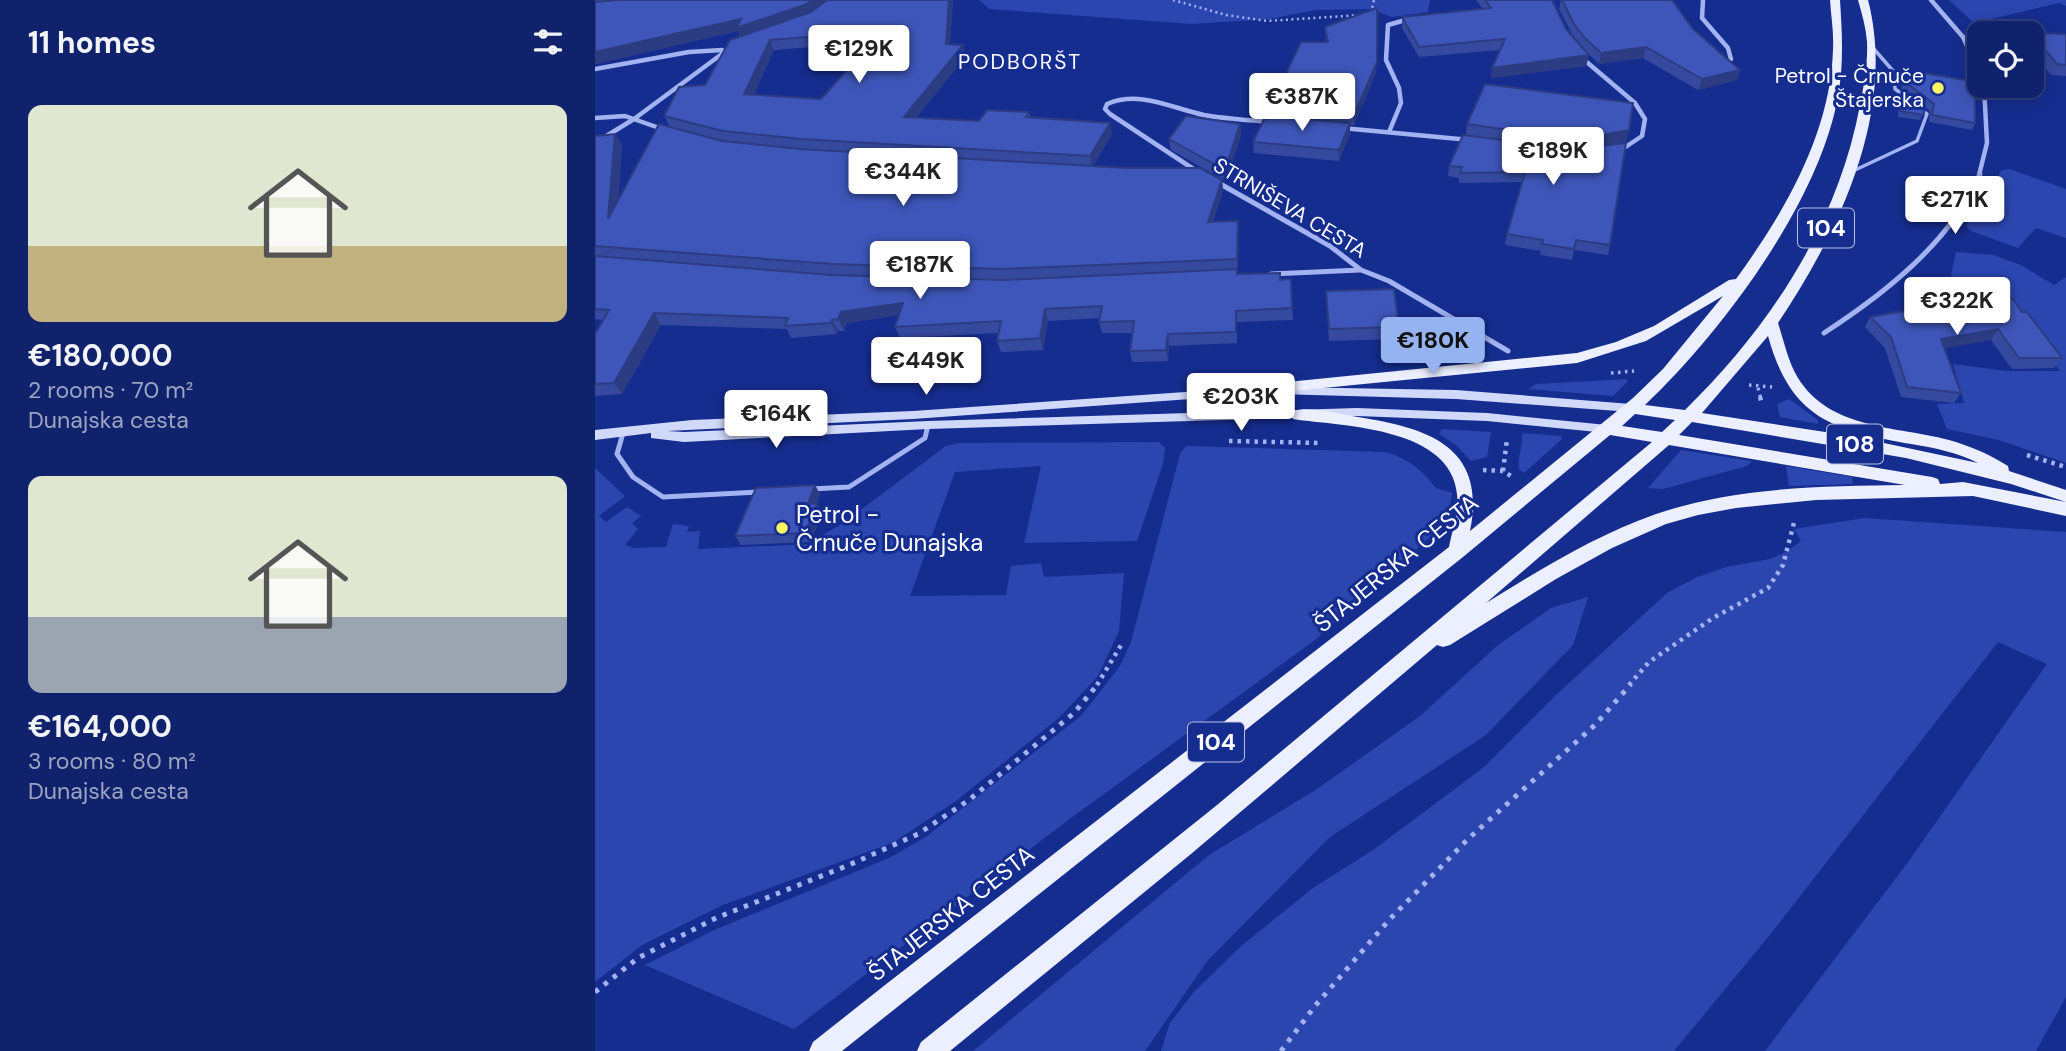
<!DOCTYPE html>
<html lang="en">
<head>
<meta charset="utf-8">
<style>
  body { margin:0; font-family:"DM Sans",sans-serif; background:#1e2f74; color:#f1f3f6; height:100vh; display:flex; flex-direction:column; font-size:26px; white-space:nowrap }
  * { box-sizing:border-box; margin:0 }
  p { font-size:23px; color:#9ca4c2 }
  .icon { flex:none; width:38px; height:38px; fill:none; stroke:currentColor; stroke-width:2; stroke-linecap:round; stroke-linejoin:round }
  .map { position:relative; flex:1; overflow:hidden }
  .drawer { display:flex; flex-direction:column; background:#10226c; width:595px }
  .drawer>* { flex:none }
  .buttons { position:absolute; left:1372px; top:21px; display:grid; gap:14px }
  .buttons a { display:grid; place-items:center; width:77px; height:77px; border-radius:14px; background:#10226c; box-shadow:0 4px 18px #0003,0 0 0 2px #303f7f; font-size:35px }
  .price { position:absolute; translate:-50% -60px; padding:0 16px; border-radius:7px; background:#fff; color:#222; font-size:23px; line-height:46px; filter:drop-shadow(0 2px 4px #0008) }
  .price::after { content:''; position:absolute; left:50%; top:42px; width:21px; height:16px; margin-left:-10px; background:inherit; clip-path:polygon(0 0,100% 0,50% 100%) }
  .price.selected { background:#95b2f1; color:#111 }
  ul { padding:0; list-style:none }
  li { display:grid; align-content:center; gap:14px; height:371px; padding:0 28px }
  li span { display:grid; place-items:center; height:217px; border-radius:14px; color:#555 }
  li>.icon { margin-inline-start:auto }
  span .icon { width:126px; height:126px; fill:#fffc; stroke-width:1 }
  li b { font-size:30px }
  h2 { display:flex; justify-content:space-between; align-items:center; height:84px; padding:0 28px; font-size:30px }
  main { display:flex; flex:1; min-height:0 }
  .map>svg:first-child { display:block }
</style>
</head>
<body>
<main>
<section class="drawer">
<h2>11 homes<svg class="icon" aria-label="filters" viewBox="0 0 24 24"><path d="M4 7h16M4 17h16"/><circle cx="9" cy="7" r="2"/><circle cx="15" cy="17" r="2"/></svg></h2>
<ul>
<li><span style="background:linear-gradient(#dfe7d0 65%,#c2b280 0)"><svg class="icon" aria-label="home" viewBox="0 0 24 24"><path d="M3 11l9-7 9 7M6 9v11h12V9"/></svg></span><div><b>€180,000</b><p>2 rooms · 70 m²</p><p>Dunajska cesta</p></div></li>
<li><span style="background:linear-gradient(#dfe7d0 65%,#9aa5b1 0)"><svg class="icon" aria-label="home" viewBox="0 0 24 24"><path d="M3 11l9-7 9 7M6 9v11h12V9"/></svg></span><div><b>€164,000</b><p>3 rooms · 80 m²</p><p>Dunajska cesta</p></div></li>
</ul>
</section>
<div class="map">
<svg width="1471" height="1051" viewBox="0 0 1471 1051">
  <rect width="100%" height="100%" fill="#162d90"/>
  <!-- green -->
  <path fill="#2c46b0" d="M384,0H835L833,12L797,17L775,9L720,10L675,19L596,24L395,9Z
    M1354,0H1471V6L1464,3L1379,23Z
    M1414,169L1471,189V238L1441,228L1423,248L1376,231L1371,226L1407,170Z
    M1361,252L1398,255L1426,265L1459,285L1471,277V463L1404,440L1352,429L1342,404L1369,403L1358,364L1411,371H1465L1414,306L1351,299Z
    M1032,379V382L1018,396L933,389L941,384Z
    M1194,399L1223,420V424L1185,417L1182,404Z
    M847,429L896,432L892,457L876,461L861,445L844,434Z
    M930,433L966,436L967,439L929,473L924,469C922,458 928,446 927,434Z
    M564,442L570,448L568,464L542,541L429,543L446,466L360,472L315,596L411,595L416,566L446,563L449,577L529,573L524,631L503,676L465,717L361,801L299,842L128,905L85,926L47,945L0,982V468L30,496L4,516L11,522L32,507L46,516L37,523L43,529L30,545L39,548L71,547L78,524L94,526L92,532L105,531L103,549L217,544L220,539L247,524L351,446L364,443Z
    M591,446L790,452C813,458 827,470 841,488L857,493C855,513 848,524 834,538L720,640L472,821L199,1029L50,965L119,930L294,858L332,836L486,716L525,666L536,642L585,454Z
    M1086,450L1157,461L1152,466L1068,489L1053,488Z
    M1191,466L1257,477L1258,484L1194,486Z
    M1269,518L1471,532V997L1441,1051H1170L1313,862L1452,664L1403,642L1174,936L1079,1051H566L575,1023L598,993L645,947L718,888L778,850L888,768L961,695L1072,593L1100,578L1131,567L1175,559L1193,551L1206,541L1199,529Z
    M993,597L978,645L891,735L735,837L613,960L550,1051H378L614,855L722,789L825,716L902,646L956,608Z"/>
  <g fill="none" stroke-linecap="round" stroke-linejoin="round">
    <!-- path-far3 -->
    <path stroke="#a3b2f0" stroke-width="2.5" stroke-dasharray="2 3.5" stroke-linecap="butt" d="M578,0L631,15L672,21L766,15
      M776,13L779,0"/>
    <!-- path-far2 -->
    <path stroke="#a3b2f0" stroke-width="3.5" stroke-dasharray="2.5 4.5" stroke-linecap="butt" d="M1016,373L1039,371
      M1154,385L1177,387
      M1163,388L1166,399"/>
    <!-- path-far1 -->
    <path stroke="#a3b2f0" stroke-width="4.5" stroke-dasharray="3.5 5" stroke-linecap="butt" d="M1165,397L1167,404
      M634,441L726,443
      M1432,455L1471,467
      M888,470L908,471L916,476
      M908,471L912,439
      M502,685L528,642
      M1034,685L1054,662L1118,618L1173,588L1188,565L1200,519"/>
    <!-- path -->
    <path stroke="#a3b2f0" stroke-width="5" stroke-dasharray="4.5 7" stroke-linecap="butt" d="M0,992L43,958L121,918L254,865L323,834L374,800L479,713L503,684
      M686,1051L720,1006L794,920L873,839L1000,725L1036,684"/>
    <!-- lane-far1 -->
    <path stroke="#a3b2f0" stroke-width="3.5" d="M1278,48L1299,72L1300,89L1311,97
      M1258,171L1322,141L1332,114L1324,108"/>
    <!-- lane -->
    <path stroke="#a3b2f0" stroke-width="5" d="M28,433L22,454L38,477L68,497L164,492
      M216,489L254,487L330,438L333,425"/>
    <!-- street-far1 -->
    <path stroke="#a3b2f0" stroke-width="4.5" d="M1108,0L1107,18L1133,48L1136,59
      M1336,0L1368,37L1384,72
      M987,58L1040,103L1050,119L1047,136L1029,148L1022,149
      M0,69L94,52L127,50
      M0,118L30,116L70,130
      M747,128L875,140
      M794,132L806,103L804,88L791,60L793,25L814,19
      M0,143L39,119L139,45
      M603,172L515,114L510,109L512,104C545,90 576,108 609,115C631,119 654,120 676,122
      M1384,175L1392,143L1389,86"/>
    <!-- street -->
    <path stroke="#a3b2f0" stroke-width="5" d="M620,181L735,246L766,270L794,281L913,351
      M676,274L765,270
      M1229,333C1289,294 1356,242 1385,174"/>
    <!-- secondary -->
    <path fill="#d1d9fb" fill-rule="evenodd" d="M686,387L861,390L1036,404L1042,408L1036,412L861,399L682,394L680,391L682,388Z
      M648,388L654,392L652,395L318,419L72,431L89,432L333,421L762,408L892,413L1012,425L1018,429L1012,433L892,421L762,416L333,429L89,442L56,438V433L0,440V430L97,420L318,411Z"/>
    <!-- primary -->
    <path fill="#ecefff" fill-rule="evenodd" d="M1235,0H1245C1247,33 1249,63 1243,96C1225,201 1127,332 1050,405L1090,410C1175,327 1243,224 1265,105C1269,85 1273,63 1272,42C1271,28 1267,14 1263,0H1273C1302,111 1244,232 1183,323C1189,341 1193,362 1203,378C1235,430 1302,426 1354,440C1375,446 1394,454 1413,466L1414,471L1471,490V502L1416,484L1311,458L1097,422L1084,435L1337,477L1343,479L1345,484L1368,482L1471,502V516L1378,496L1221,500L1141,508L1103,515L1071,524L1017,548L961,579L855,645L848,647L842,645L596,854L355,1051H322L326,1042L622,805L1057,442L1015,435L868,557L247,1051H214L218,1042L290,985L854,547C857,531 864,512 862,494C856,429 753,426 704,420L698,419L696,415L698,411C715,406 740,413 757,416C828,427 893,443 875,531L1038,398L1068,369L1128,296L1051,341L982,363L638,397L633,396L630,392L633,388L982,353L1021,342L1059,326L1134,280L1141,279C1189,213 1236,133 1238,49C1239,33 1236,16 1235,0ZM1173,336C1196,419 1238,430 1316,444C1339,448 1362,452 1383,463L1256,436L1107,413ZM1040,414L1080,420L1067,432L1027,426ZM1074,445L1310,485C1227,486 1140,487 1061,514C1001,535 946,569 891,603Z"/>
  </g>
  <!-- wall -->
  <path fill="#354a9f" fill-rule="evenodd" d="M0,0H358L355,44L371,56L321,118L384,121L434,112L436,117L517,134L498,166L627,180L628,191L618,222L643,221L644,233L642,274L685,280L696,279L698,320L642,322V343L574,346L573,361L537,362L535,351L537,333H507L504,322L505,318L453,321L448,350L406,352L402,341L404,333L305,338L300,327L304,315L252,323L249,331H243L242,334L196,338L192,329L66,325L27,394L0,396V334L8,320L0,319V136L20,134L27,145L23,201L75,127L69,116L110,85L145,37L143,31L0,64ZM277,42L226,99L159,94L179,50Z
    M881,0H957L971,29L994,55L991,66L896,78L897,68L905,50L824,57L807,28V17L888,9Z
    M966,0H1077L1098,29L1145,70L1142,80L1103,90L1048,58L1004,64L988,48L977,34L964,9Z
    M730,27L781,72L759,125H755V134L744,161L659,153L658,142L676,116L675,107L731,42Z
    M1437,33L1471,34V76L1456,75L1437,51Z
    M1317,71L1376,92L1380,123L1377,130L1334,122L1335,111L1306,88L1309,81L1313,82L1314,78Z
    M1307,92L1330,110L1325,120L1303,117L1304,98Z
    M645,124L646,135L631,181L576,150L574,139Z
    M872,124L1034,130L1031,141L1001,147L1015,245L1013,255L979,250L977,260L945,255L946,251L910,245L912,234L927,182L864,183V178L853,176L854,166L871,135Z
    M731,291L804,327V339L734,341Z
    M1427,312L1467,358L1459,368L1417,369L1396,340L1349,348L1366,393L1359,403L1306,397L1290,348L1270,327L1275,317Z
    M225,494L222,503L227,512L216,542L146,545L140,536Z"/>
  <!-- shaded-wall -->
  <path fill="#2b3c82" d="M217,0H235L216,14L146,38L143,31L0,64V52L146,19Z
    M354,0H358L354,54L351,44Z
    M175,40L179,50L154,105L149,94Z
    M368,45L371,56L313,128L309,117Z
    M1051,47L1048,58L1004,64L1006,53Z
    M994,55L991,66L896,78L897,68Z
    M782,62L781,72L759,125V115Z
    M1145,70L1142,80L1103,90L1107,79Z
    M515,123L517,134L497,167L495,156Z
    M755,123V134L744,161V150Z
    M645,124L646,135L631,181L630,170Z
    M1034,130L1031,141L995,148L997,137Z
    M20,134L27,145L20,230L13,219Z
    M627,180L628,191L614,233L613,222Z
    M643,221L644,233L643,270L642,259Z
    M308,303L312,314L252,323L249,331L243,319L246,312Z
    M450,309L453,321L448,350L445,338Z
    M59,313L66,325L27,394L19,383Z
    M237,320L243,331L242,334L236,323Z
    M1403,329L1396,340L1340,350L1346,339Z
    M573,334L574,346L573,361L571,350Z
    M220,485L225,494L218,512L222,503L227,512L216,542L210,533L213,504Z"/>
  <!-- building -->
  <path fill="#3e56b9" stroke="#2b3c82" stroke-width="2" fill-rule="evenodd" d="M22,0H217L212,4L141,28L146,19L0,52V2Z
    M232,0H354L351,44L368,45L309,117L384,121L392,110L434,112L431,117L515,123L495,156L206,139L128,131L69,116L84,87L110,85L135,40L216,12ZM287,31L226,99L149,94L175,40Z
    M890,0H957L971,29L994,55L897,68L910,39L824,47L807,17L896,8Z
    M967,0H1077L1098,29L1145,70L1107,79L1051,47L1006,53L990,38L979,24Z
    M782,8V62L759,115L675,107L706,42H733L730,27Z
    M1436,33L1471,34V65L1462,64Z
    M1317,71L1376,81V92L1380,93V123L1337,115L1339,104L1309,81L1316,82Z
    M890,84L1038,103L1034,130L997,137L949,135L872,124Z
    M1307,92L1330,110L1328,115L1305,111Z
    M671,115L755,123L744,150L658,142Z
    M591,116L645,124L630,170L574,139Z
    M64,124L127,141L205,149L531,168H605L627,180L613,222L643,221L642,259L408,269L238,264L0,246V136L20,134L13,219Z
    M868,135L949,145L997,147L1031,143L1015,245L981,240L979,249L947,244L948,240L912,234L930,172L865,173L867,167L854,166Z
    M0,256L237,275L408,280L642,269V274L685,273V280L696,279L697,308L641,311V332L573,334L571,350L535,351L539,321L504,322L507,306L450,309L445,338L402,341L406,321L300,327L308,303L246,312L243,319L237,320L236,323L190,326L193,318L59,313L19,383L0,384V334L14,310L0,309Z
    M799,289L804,327L734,329L731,291Z
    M1418,299L1427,312H1432L1467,358H1424L1403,329L1346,339L1366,393L1312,387L1296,337L1275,317L1372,300Z
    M220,485L213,504L222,503L210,533L140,536L161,488Z"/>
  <!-- markers -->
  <g fill="#fff962" stroke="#162d90" stroke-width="2.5">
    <circle cx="1343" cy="88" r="7"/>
    <circle cx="187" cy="528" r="7"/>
  </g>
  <g text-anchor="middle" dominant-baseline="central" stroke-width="6" stroke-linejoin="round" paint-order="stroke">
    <!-- far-neighbourhood labels -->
    <g font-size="21" letter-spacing="2" fill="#fff" stroke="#162d90">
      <text x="425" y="62">PODBORŠT</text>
    </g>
    <!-- far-poi labels -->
    <g font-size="21" fill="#fff" stroke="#162d90" text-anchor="end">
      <text x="1329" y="76">Petrol - Črnuče<tspan x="1329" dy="24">Štajerska</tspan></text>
    </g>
    <!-- far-street labels -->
    <g font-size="21" fill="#fff" stroke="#162d90">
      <text transform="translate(695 208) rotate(31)">STRNIŠEVA CESTA</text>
    </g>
    <!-- shield labels -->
    <g fill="#162d90" stroke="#b9c0de" stroke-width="2">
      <rect x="1203" y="208.5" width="56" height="39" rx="5"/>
      <rect x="1232" y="424.5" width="56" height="39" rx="5"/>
      <rect x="593" y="722.5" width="56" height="39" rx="5"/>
    </g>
    <g font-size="23" font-weight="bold" fill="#fff">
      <text x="1231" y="228">104</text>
      <text x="1260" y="444">108</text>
      <text x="621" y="742">104</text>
    </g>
    <!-- poi labels -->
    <g font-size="24" fill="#fff" stroke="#162d90" text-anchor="start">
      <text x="201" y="514">Petrol -<tspan x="201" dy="28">Črnuče Dunajska</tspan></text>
    </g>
    <!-- street labels -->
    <g font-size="24" fill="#fff" stroke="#162d90">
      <text transform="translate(801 563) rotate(-39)">ŠTAJERSKA CESTA</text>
      <text transform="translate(356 913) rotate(-38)">ŠTAJERSKA CESTA</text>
    </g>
  </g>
</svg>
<div class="buttons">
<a><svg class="icon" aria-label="locate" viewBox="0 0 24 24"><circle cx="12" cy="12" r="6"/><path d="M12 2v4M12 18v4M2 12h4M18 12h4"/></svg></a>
</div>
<b class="price" style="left:264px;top:85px">€129K</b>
<b class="price" style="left:707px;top:133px">€387K</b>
<b class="price" style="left:958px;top:187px">€189K</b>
<b class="price" style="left:308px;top:208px">€344K</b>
<b class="price" style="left:1360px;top:236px">€271K</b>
<b class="price" style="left:325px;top:301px">€187K</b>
<b class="price" style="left:1362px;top:337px">€322K</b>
<b class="price selected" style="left:838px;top:377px">€180K</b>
<b class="price" style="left:331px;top:397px">€449K</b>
<b class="price" style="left:646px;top:433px">€203K</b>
<b class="price" style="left:181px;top:450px">€164K</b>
</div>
</main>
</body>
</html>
